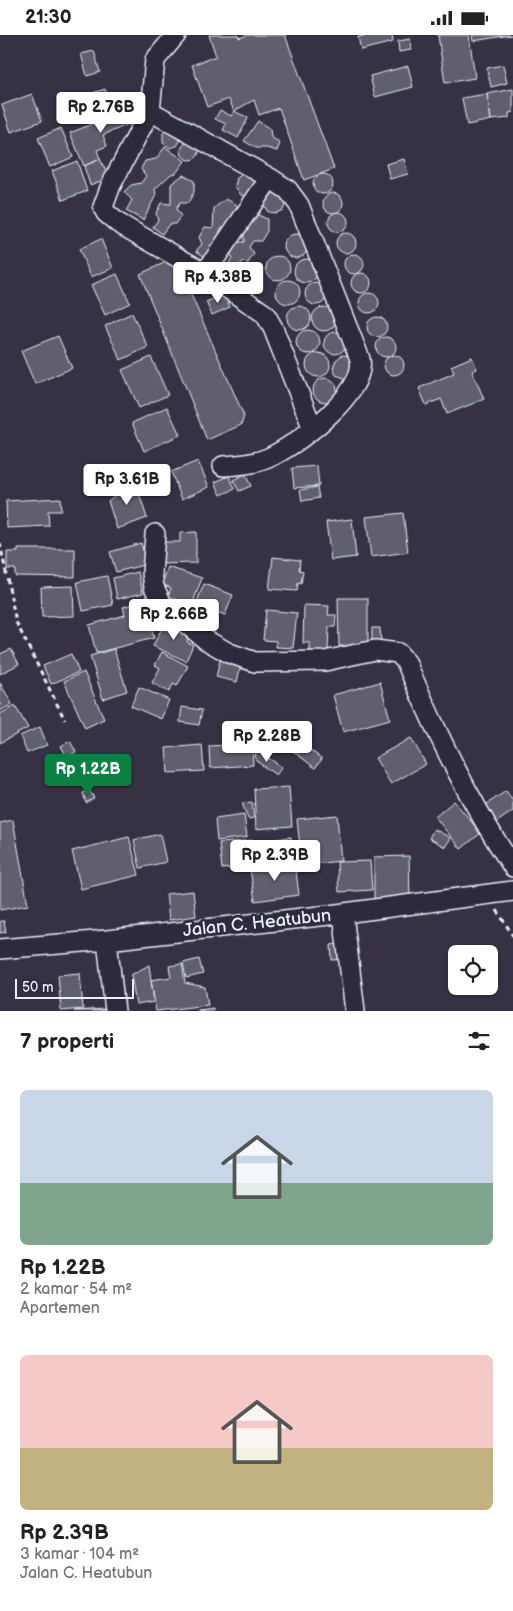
<!DOCTYPE html>
<html lang="id">
<head>
<meta charset="utf-8">
<style>
  body { margin:0; font-family:"Balsamiq Sans",sans-serif; background:#f6f6f6; color:#222; height:100vh; display:flex; flex-direction:column; font-size:19px; white-space:nowrap }
  * { box-sizing:border-box; margin:0 }
  p { font-size:16px; color:#767676 }
  .icon { flex:none; width:28px; height:28px; fill:none; stroke:currentColor; stroke-width:2; stroke-linecap:round; stroke-linejoin:round }
  .map { position:relative; height:976px; overflow:hidden }
  .drawer { display:flex; flex-direction:column; background:#fff; flex:1 }
  .drawer>* { flex:none }
  .buttons { position:absolute; left:448px; top:910px; display:grid; gap:10px }
  .buttons a { display:grid; place-items:center; width:50px; height:50px; border-radius:8px; background:#fff; box-shadow:0 1px 4px #0004; font-size:25px }
  .scale { position:absolute; left:15px; bottom:12px; width:119px; box-sizing:border-box; padding-left:5px; border:2px solid #e8f1f8; border-top:0; font-size:14px; line-height:18px; white-space:nowrap; color:#e8f1f8; -webkit-text-stroke:4px #2f2a3d; paint-order:stroke }
  .price { position:absolute; translate:-50% -42px; padding:0 11px; border-radius:5px; background:#fff; color:#222; font-size:16px; line-height:32px; filter:drop-shadow(0 1px 2px #0008) }
  .price::after { content:''; position:absolute; left:50%; top:30px; width:15px; height:11px; margin-left:-8px; background:inherit; clip-path:polygon(0 0,100% 0,50% 100%) }
  .price.selected { background:#0b8043; color:#fff }
  ul { padding:0; list-style:none }
  li { display:grid; align-content:center; gap:10px; height:265px; padding:0 20px }
  li span { display:grid; place-items:center; height:155px; border-radius:8px; color:#555 }
  li>.icon { margin-inline-start:auto }
  span .icon { width:90px; height:90px; fill:#fffc; stroke-width:1 }
  li b { font-size:21px }
  h2 { display:flex; justify-content:space-between; align-items:center; height:60px; padding:0 20px; font-size:21px }
  .status { display:flex; justify-content:space-between; align-items:center; height:35px; padding:0 25px; background:#fff; direction:ltr }
  .status svg { height:14px; fill:currentColor }
  .map>svg:first-child { display:block }
</style>
</head>
<body>
<div class="status"><b>21:30</b><svg viewBox="0 0 49 12"><path d="M0 12V9h3v3zM5 12V6h3v6zM10 12V3h3v9zM15 12V0h3v12zM26 1h20v11H26zM47 4h2v5h-2z"/></svg></div>
<div class="map">
<svg width="513" height="976" viewBox="0 0 513 976">
  <rect width="100%" height="100%" fill="#363244"/>
  <filter id="ink" filterUnits="userSpaceOnUse"><feTurbulence type="fractalNoise" baseFrequency=".02" numOctaves="2"/><feDisplacementMap in="SourceGraphic" scale="10" xChannelSelector="R" yChannelSelector="G"/><feConvolveMatrix kernelMatrix="1 2 1 2 8 2 1 2 1" color-interpolation-filters="sRGB"/></filter>
  <g filter="url(#ink)">
    <!-- building -->
    <path fill="#605e6e" stroke="#e8f1f8" d="M209,0H238L239,3L248,0H285L334,134L304,145L279,73L259,80L254,65L234,76L229,64L207,72L192,30L216,21Z
      M368,0H392L393,7L361,15L358,2Z
      M438,0H469L475,43L445,48Z
      M472,0H511L473,6Z
      M410,4L411,15L399,17L398,6Z
      M94,16L100,37L87,41L81,19Z
      M503,30L507,48L491,52L487,33Z
      M408,31L413,52L375,62L370,41Z
      M105,54L112,74L75,86L68,66Z
      M513,54V77L509,78V83L491,85L487,59Z
      M32,59L42,86L11,97L2,70Z
      M487,59L491,85L467,90L462,63Z
      M141,69L139,85L103,100L107,111L97,115L100,124L84,131L70,98Z
      M220,75L231,81L234,76L248,83L238,103L223,95L226,89L215,84Z
      M258,86L270,94L271,102L280,108L277,116L267,113H256L244,106Z
      M61,93L73,122L50,132L38,103Z
      M168,94L181,104L177,111L170,113L163,108V98Z
      M181 116a9 9 0 1 1 18 0a9 9 0 1 1-18 0Z
      M165,112L185,126L176,138L171,139L155,154L156,160L143,185L126,176L132,165L124,157L131,150L141,148L146,141L141,134L145,126L156,124Z
      M100,124L109,143L90,150L84,131Z
      M404,124L408,139L390,144L386,129Z
      M77,126L87,156L63,165L52,136Z
      M244,138L259,148L249,162L241,160L235,151L237,143Z
      M313 149a10 10 0 1 1 20 0a10 10 0 1 1-20 0Z
      M183,140L194,146V157L188,168H180L176,174L181,181L175,189H169L162,199L153,192L158,185L156,178L161,168L171,169V149Z
      M275,154L286,168L283,175L276,178L268,177L262,167L264,159Z
      M323 168a10 10 0 1 1 20 0a10 10 0 1 1-20 0Z
      M226,164L237,170V181L230,192H222L219,198L224,205L205,222L196,216L202,209L199,202L205,192L213,193L214,173Z
      M328 187a10 10 0 1 1 20 0a10 10 0 1 1-20 0Z
      M256,179L267,184V196L261,206H253L249,212L254,219L248,228L242,227L236,237L227,231L232,223L230,217L235,207H244V188Z
      M336 208a10 10 0 1 1 20 0a10 10 0 1 1-20 0Z
      M284 211a12 12 0 1 1 24 0a12 12 0 1 1-24 0Z
      M101,204L113,233L91,242L79,214Z
      M344 229a10 10 0 1 1 20 0a10 10 0 1 1-20 0Z
      M266 233a12 12 0 1 1 24 0a12 12 0 1 1-24 0Z
      M175,223L244,381L241,390L207,405L140,239Z
      M294 236a12 12 0 1 1 24 0a12 12 0 1 1-24 0Z
      M351 248a10 10 0 1 1 20 0a10 10 0 1 1-20 0Z
      M117,239L130,268L105,280L91,250Z
      M276 257a12 12 0 1 1 24 0a12 12 0 1 1-24 0Z
      M305 259a11 11 0 1 1 22 0a11 11 0 1 1-22 0Z
      M359 268a10 10 0 1 1 20 0a10 10 0 1 1-20 0Z
      M225,259L230,272L212,280L206,267Z
      M287 283a12 12 0 1 1 24 0a12 12 0 1 1-24 0Z
      M312 284a12 12 0 1 1 24 0a12 12 0 1 1-24 0Z
      M132,278L148,312L121,325L105,291Z
      M367 292a10 10 0 1 1 20 0a10 10 0 1 1-20 0Z
      M296 307a12 12 0 1 1 24 0a12 12 0 1 1-24 0Z
      M324 308a11 11 0 1 1 22 0a11 11 0 1 1-22 0Z
      M58,301L72,333L35,349L21,316Z
      M376 312a10 10 0 1 1 20 0a10 10 0 1 1-20 0Z
      M306 330a12 12 0 1 1 24 0a12 12 0 1 1-24 0Z
      M342,320L350,321L354,341L347,344L336,340L333,333L336,325Z
      M384 330a10 10 0 1 1 20 0a10 10 0 1 1-20 0Z
      M151,322L168,360L139,373L122,335Z
      M472,322L477,334L472,336L484,364L447,379L441,364L426,370L419,353L454,338L451,331Z
      M313 355a12 12 0 1 1 24 0a12 12 0 1 1-24 0Z
      M167,372L180,400L144,416L132,388Z
      M198,426L209,452L182,464L171,437Z
      M317,431L319,451L294,453L292,433Z
      M245,439L251,451L239,456L233,445Z
      M229,441L235,454L221,460L215,447Z
      M134,443L147,483L117,494L108,466Z
      M317,452L319,463L302,466L300,455Z
      M60,463L61,476H48L49,491L7,493L6,466Z
      M403,478L408,517L371,522L366,482Z
      M352,484L356,522L331,525L326,487Z
      M196,497V528L160,529L159,507H180V498Z
      M141,508L147,529L116,537L110,517Z
      M18,514H75V542L15,541V534H7V517H18Z
      M273,522L300,525L299,535L303,536L301,549L298,548L297,556L269,554Z
      M168,532L202,543L192,570L168,561L171,553L162,549Z
      M138,537L143,558L117,564L113,543Z
      M107,541L113,570L83,576L77,547Z
      M204,549L233,560L225,580L196,569Z
      M73,551L74,581L42,582L41,552Z
      M338,563H368V611H339Z
      M144,566L154,603L96,618L89,590L125,580L123,572Z
      M304,570L329,571L328,580H336L335,592H329L328,618L310,617V608H303Z
      M266,575L297,578L293,613L276,612V606L263,605Z
      M166,585L191,598L187,607L193,610L186,626L153,611Z
      M372,593H380L381,608H372Z
      M11,614L19,629L0,639V619Z
      M114,614L127,656L103,664L90,621Z
      M162,617L188,631L177,651L173,649L169,657L152,648L160,633L155,630Z
      M71,619L79,637L51,649L43,631Z
      M220,625L241,629L237,647L216,642Z
      M84,637L104,684L85,693L64,646Z
      M380,647L390,684L343,697L333,660Z
      M0,648L12,669L0,676Z
      M139,652L169,665L161,684L131,671Z
      M15,671L28,693L0,708V679Z
      M182,672L202,675L199,690L180,687Z
      M40,692L47,710L27,718L20,701Z
      M411,703L426,729L391,749L375,723Z
      M70,706L76,717L67,722L61,711Z
      M300,707L322,724L315,733L293,716Z
      M252,709L253,730L210,733L209,711Z
      M202,710L204,736L168,738L166,713Z
      M255,714L282,732L276,740L256,726Z
      M289,752L292,791L256,794L254,754Z
      M89,755L94,763L86,768L83,758Z
      M506,756L513,766V776L491,791L480,774Z
      M454,766L481,798L461,814L435,782Z
      M252,767L254,783L248,784L242,768Z
      M244,780L247,802L217,806L215,784Z
      M337,780L341,826L302,830L297,784Z
      M13,785L28,870L0,875V788Z
      M434,794L451,803L445,812L429,803Z
      M160,799L166,827L140,833L134,805Z
      M129,802L139,840L81,854L72,816Z
      M291,802L293,824L264,828L261,806Z
      M254,805L256,830L222,834L219,808Z
      M409,821L410,866H374V822Z
      M370,826L372,855L339,857L337,827Z
      M295,828L299,860L255,866L250,834Z
      M193,856L196,881L169,885L166,859Z
      M0,886H4L6,897L0,898Z
      M345,908L346,924L332,925L331,910Z
      M199,924L203,939L186,943L183,928Z
      M182,929L185,948L205,952L208,970L156,976L151,945L171,942L169,931Z
      M149,930L154,967L136,970L131,940Z
      M80,938L83,974L61,976L58,940Z
      M213,973V976H198V975Z
      M105,974V976H74Z"/>
    <g fill="none" stroke-linecap="round" stroke-linejoin="round">
      <!-- minor casing -->
      <g stroke="#e8f1f8" stroke-width="22">
        <path id="minor" d="M150,76L270,143L205,238L118,188L106,178L103,172L111,150L150,76L155,25L176,0
          M205,238L265,279L273,293L313,394
          M223,431C239,430 254,429 268,423C297,410 367,358 360,324L299,170L288,155L270,143
          M155,499L152,538L154,552L162,569L206,605L229,618L255,627L325,626L375,615L398,618L406,627C437,699 470,768 513,832
          M343,879L355,976
          M107,905L115,976
          M0,914L107,905L329,880L513,856"/>
      </g>
      <!-- path -->
      <path stroke="#e8f1f8" stroke-width="3" stroke-dasharray="5 4" stroke-linecap="butt" d="M0,508L16,587L65,685
        M497,875L513,901"/>
      <!-- minor -->
      <use href="#minor" stroke="#2f2a3d" stroke-width="19"/>
    </g>
  </g>
  <g text-anchor="middle" dominant-baseline="central" stroke-width="5" stroke-linejoin="round" paint-order="stroke">
    <!-- street labels -->
    <g font-size="18" fill="#e8f1f8" stroke="#2f2a3d">
      <text transform="translate(257 888) rotate(-6)">Jalan C. Heatubun</text>
    </g>
  </g>
</svg>
<div class="buttons">
<a><svg class="icon" aria-label="locate" viewBox="0 0 24 24"><circle cx="12" cy="12" r="6"/><path d="M12 2v4M12 18v4M2 12h4M18 12h4"/></svg></a>
</div>
<div class="scale">50 m</div>
<b class="price" style="left:101px;top:99px">Rp 2.76B</b>
<b class="price" style="left:218px;top:269px">Rp 4.38B</b>
<b class="price" style="left:127px;top:471px">Rp 3.61B</b>
<b class="price" style="left:174px;top:606px">Rp 2.66B</b>
<b class="price" style="left:267px;top:728px">Rp 2.28B</b>
<b class="price selected" style="left:88px;top:761px">Rp 1.22B</b>
<b class="price" style="left:275px;top:847px">Rp 2.39B</b>
</div>
<section class="drawer">
<h2>7 properti<svg class="icon" aria-label="filters" viewBox="0 0 24 24"><path d="M4 7h16M4 17h16"/><circle cx="9" cy="7" r="2"/><circle cx="15" cy="17" r="2"/></svg></h2>
<ul>
<li><span style="background:linear-gradient(#c9d6e8 60%,#7fa58c 0)"><svg class="icon" aria-label="home" viewBox="0 0 24 24"><path d="M3 11l9-7 9 7M6 9v11h12V9"/></svg></span><div><b>Rp 1.22B</b><p>2 kamar · 54 m²</p><p>Apartemen</p></div></li>
<li><span style="background:linear-gradient(#f6c9c9 60%,#c2b280 0)"><svg class="icon" aria-label="home" viewBox="0 0 24 24"><path d="M3 11l9-7 9 7M6 9v11h12V9"/></svg></span><div><b>Rp 2.39B</b><p>3 kamar · 104 m²</p><p>Jalan C. Heatubun</p></div></li>
</ul>
</section>
</body>
</html>
